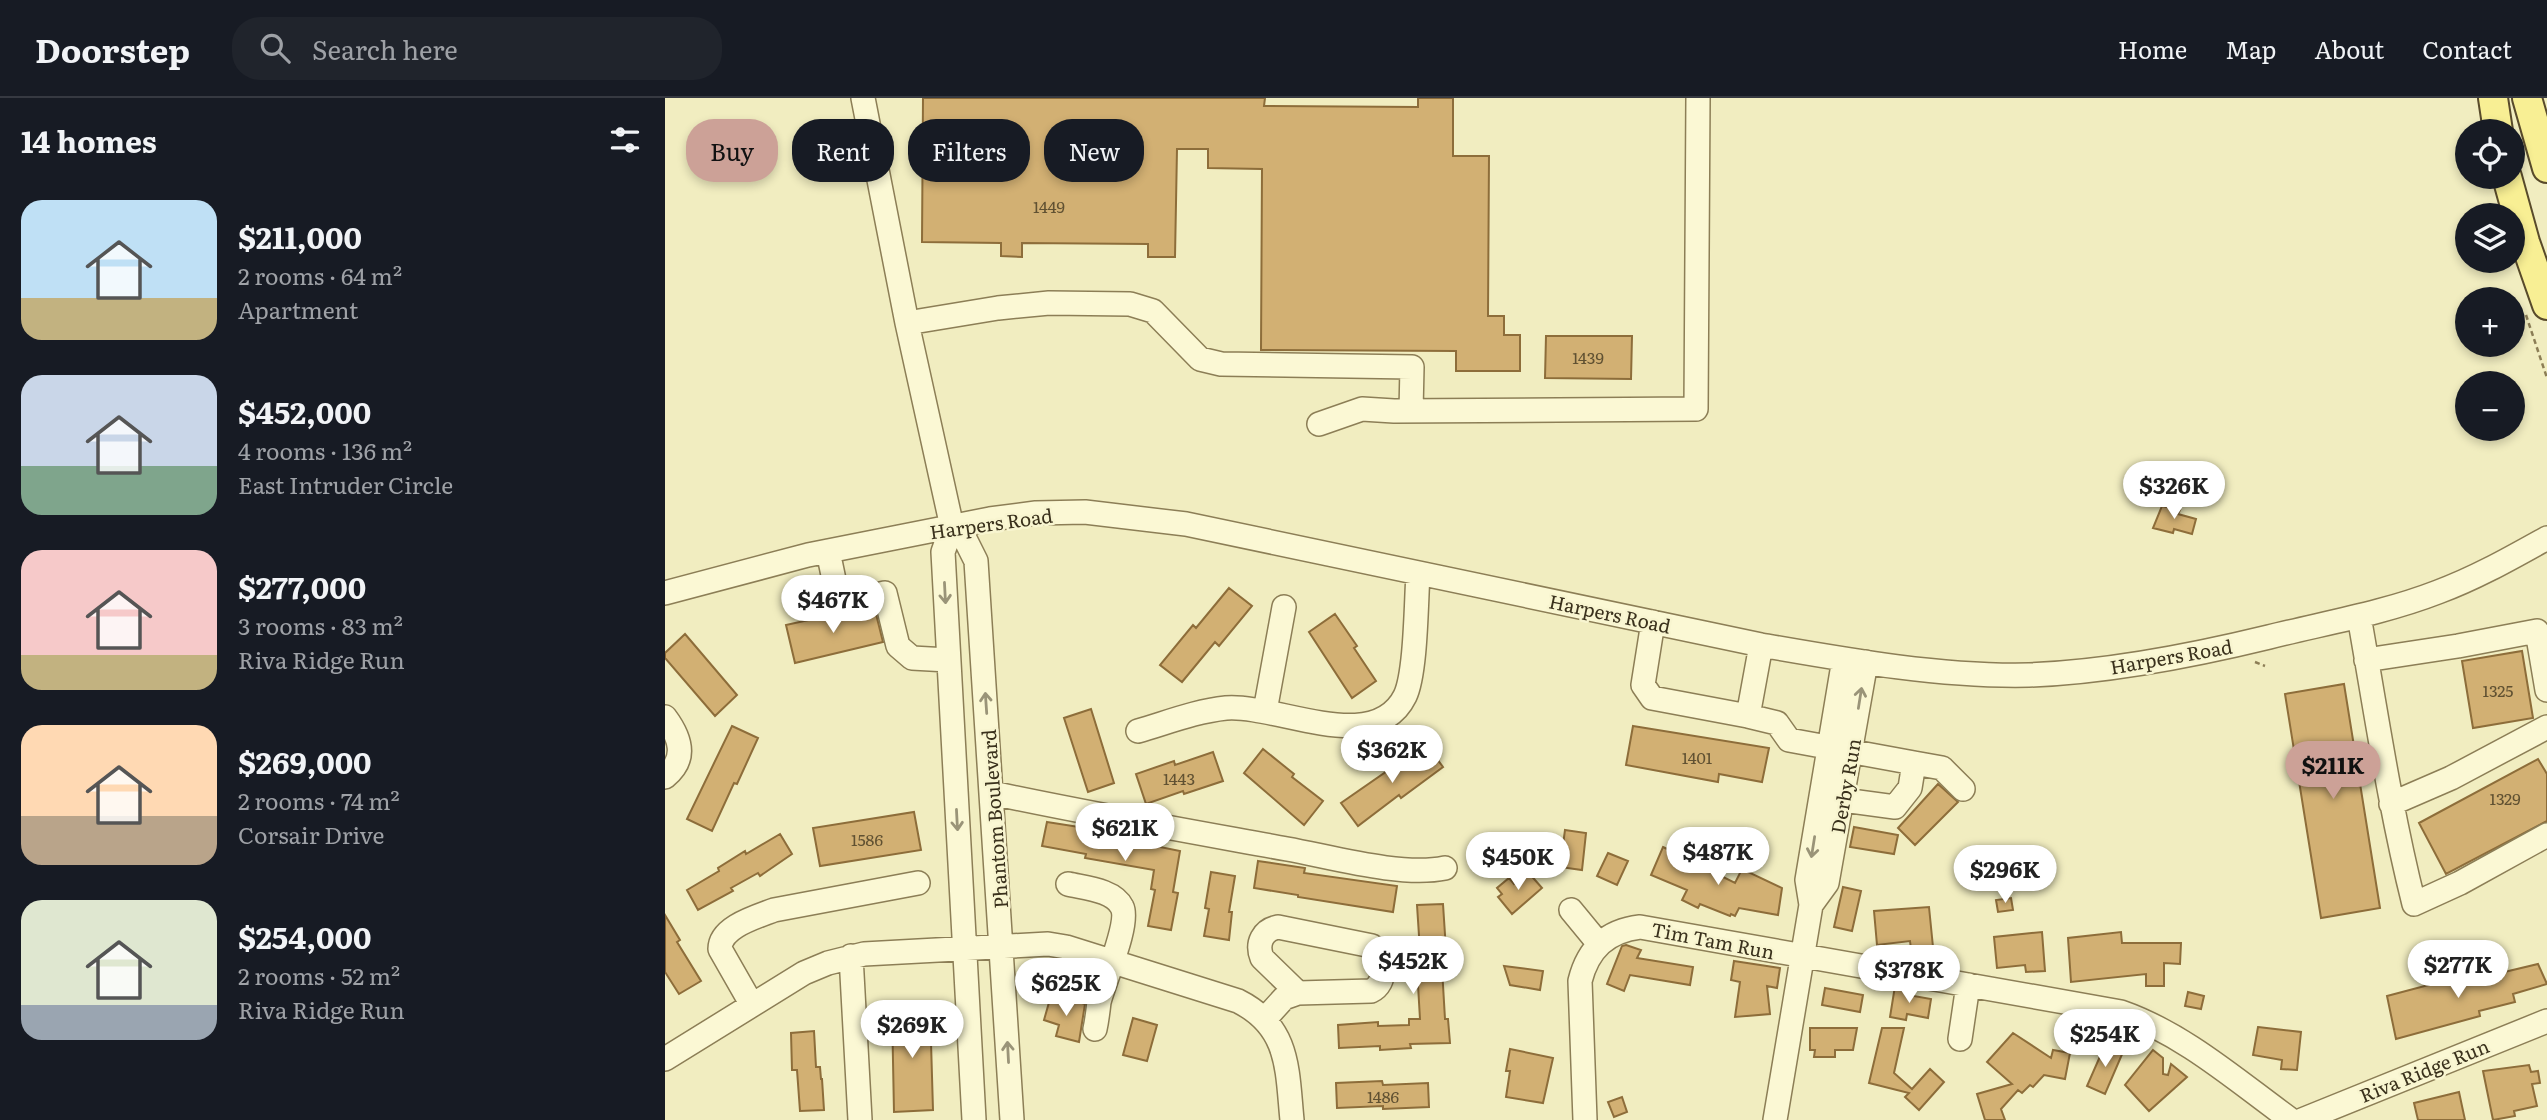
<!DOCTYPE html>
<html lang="en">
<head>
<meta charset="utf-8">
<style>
  body { margin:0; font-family:Literata,serif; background:#20242c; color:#f1f3f6; height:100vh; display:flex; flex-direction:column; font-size:26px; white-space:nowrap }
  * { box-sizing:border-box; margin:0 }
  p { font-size:23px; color:#9ea1a6 }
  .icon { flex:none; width:38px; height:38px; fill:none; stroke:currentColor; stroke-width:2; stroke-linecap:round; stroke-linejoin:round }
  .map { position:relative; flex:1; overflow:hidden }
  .details { display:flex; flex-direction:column; background:#171b24; width:665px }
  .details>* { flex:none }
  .hud { position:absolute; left:21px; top:21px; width:665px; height:63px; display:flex; gap:14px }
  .tools { position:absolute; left:1790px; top:21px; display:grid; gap:14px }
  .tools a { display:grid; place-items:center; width:70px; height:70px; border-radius:50%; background:#171b24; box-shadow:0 4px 10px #0003; font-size:35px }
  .price { position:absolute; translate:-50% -60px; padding:0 16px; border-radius:24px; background:#fff; color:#222; font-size:23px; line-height:46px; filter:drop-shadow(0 2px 4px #0008) }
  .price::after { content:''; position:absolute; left:50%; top:42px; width:21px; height:16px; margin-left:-10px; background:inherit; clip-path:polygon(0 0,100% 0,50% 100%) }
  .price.on { background:#cca197; color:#111 }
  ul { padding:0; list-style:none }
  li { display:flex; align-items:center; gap:21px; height:175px; padding:0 21px }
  li span { display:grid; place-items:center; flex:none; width:196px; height:140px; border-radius:21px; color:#555 }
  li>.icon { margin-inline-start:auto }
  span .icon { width:84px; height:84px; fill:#fffc; stroke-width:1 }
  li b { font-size:30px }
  h2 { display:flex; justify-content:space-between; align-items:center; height:84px; padding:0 21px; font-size:30px }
  .tag { padding:0 24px; border-radius:28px; background:#171b24; box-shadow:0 4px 10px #0003; font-size:24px; line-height:63px }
  .tag.on { background:#cca197; color:#111 }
  header { display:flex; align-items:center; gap:42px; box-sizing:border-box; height:98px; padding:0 35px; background:#171b24; border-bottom:2px solid #363941 }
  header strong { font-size:33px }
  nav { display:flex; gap:38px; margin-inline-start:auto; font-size:24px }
  .search { width:490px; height:63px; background:#20242c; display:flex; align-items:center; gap:18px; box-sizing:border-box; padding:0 24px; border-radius:28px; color:#9ea1a6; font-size:26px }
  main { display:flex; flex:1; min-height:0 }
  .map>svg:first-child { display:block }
</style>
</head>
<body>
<header>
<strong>Doorstep</strong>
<div class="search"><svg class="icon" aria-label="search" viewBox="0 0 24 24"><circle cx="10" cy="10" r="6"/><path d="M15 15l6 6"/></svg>Search here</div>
<nav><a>Home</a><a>Map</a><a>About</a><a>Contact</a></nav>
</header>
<main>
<section class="details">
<h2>14 homes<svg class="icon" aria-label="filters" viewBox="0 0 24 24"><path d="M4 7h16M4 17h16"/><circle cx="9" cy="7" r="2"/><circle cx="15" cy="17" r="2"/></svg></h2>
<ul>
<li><span style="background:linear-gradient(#bfe0f5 70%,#c2b280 0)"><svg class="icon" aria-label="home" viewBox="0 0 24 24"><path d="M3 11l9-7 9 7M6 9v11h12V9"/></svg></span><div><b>$211,000</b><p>2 rooms · 64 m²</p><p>Apartment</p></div></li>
<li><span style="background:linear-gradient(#c9d6e8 65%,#7fa58c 0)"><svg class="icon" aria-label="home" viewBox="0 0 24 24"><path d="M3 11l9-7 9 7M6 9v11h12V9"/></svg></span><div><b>$452,000</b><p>4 rooms · 136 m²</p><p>East Intruder Circle</p></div></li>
<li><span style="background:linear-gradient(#f6c9c9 75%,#c2b280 0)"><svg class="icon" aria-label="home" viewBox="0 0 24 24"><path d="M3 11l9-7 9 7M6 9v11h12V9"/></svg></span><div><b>$277,000</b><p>3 rooms · 83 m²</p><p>Riva Ridge Run</p></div></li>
<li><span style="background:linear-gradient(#ffd9b3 65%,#b9a48a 0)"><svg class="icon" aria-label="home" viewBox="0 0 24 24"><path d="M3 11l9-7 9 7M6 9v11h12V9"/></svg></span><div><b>$269,000</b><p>2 rooms · 74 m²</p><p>Corsair Drive</p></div></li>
<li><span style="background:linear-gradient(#dfe7d0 75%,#9aa5b1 0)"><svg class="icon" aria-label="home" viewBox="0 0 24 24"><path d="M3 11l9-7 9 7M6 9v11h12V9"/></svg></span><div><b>$254,000</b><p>2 rooms · 52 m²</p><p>Riva Ridge Run</p></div></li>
</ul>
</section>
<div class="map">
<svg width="1882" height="1022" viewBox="0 0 1882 1022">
  <rect width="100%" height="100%" fill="#f1edc0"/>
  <!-- building -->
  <path fill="#d2b073" stroke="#8d6d3a" stroke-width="2" d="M258,0H600L599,8L753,9V0H788V58H824L823,218H839V237H855V273H791V253L596,252L597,71L543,70V51H512L510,159H483V146L357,145V159L336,158V145L257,144Z
    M881,238H967L966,281L880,280Z
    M1497,408L1515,412L1513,416L1531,421L1527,436L1509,431L1508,435L1488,430Z
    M564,490L587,508L554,548L550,544L517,584L495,567L528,527L531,530Z
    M210,512L218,544L130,565L121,527L166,517L177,520Z
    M670,516L692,548L689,550L711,583L687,600L644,534Z
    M20,536L72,597L50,618L0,560V555Z
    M1857,553L1868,620L1808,630L1797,563Z
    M1679,586L1715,810L1656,820L1620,596Z
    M426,611L449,685L423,694L399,620Z
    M67,628L93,640L72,686L69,685L47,733L22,721Z
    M968,628L1104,650L1097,684L1054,676L1053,684L961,667Z
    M761,646L778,669L736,700L734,697L693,728L676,705Z
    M598,651L629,676L627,679L658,703L639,727L579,675Z
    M548,654L558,683L519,696L518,693L481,706L471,676L509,663L510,667Z
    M1873,661L1882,676V723L1781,776L1754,725Z
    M1273,686L1293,704L1250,747L1233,730Z
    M249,714L256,752L155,768L148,730Z
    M382,724L427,731L426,735L515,753L508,794L513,795L506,832L483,828L490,792L486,791L489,772L420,760L421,756L377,748Z
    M1189,729L1233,737L1229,756L1185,749Z
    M900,732L921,735L917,772L895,769Z
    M115,736L127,756L95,778L93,775L66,790L68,793L33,812L22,792L54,773L53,770L80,753L81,756Z
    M998,749L1070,785L1077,771L1117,790L1113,817L1074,810L1070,818L1066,816L1065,818L1035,806L1033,810L1017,802L1022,792L986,777Z
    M943,755L963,763L952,787L932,778Z
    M593,763L640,770L639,775L732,788L728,814L633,799V797L589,790Z
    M546,774L570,778L564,814H567L564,842L539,838L544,811L540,810Z
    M863,774L877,790L847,816L833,799L837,796L832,790L844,780L849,786Z
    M1178,789L1196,793L1187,833L1169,829Z
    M1346,800L1348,812L1333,814L1331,802Z
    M778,806L781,852L776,853L780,921H783L785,945L745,946L746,950L715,952V948L674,950L673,927L713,924V928L744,927V921H755L751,853H755L752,807Z
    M1264,809L1268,849L1246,851L1245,843L1212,847L1209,813Z
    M0,817L15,842L12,844L36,883L14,896L0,874Z
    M1377,834L1380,873L1361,874L1360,867L1332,870L1329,839Z
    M1456,834L1457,845H1516L1515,866L1499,865V888H1481V876L1406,884L1403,840Z
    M961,847L976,852L972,860L1028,869L1025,887L965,877L959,893L942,886L957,848Z
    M1069,863L1115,870L1112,890L1102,888L1105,916L1070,919L1075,884L1066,882Z
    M1873,866L1882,886L1848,896L1850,904L1814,913L1815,918L1731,941L1722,898L1805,876L1806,882Z
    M839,868L878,873L875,892L845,887Z
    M1230,888L1244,891L1243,897L1266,901L1263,920L1242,916L1241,922L1225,919Z
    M1160,890L1198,897L1195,914L1157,907Z
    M1523,894L1539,898L1536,911L1520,908Z
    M402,900L420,906L414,944L391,938L394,927L379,922L385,901L400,905Z
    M265,910L268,1012L229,1014L227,912Z
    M468,920L492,927L482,963L458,957Z
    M1593,929L1636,934L1632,972L1616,971L1617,962L1588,957Z
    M1145,930H1192L1188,952H1170V959H1149L1150,952H1145Z
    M1217,930H1239L1229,975L1247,991L1265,971L1279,984L1254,1012L1240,999L1244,995L1204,985Z
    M149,933L151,969H155L156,981H157L159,1012L135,1013L132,972H127L126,935Z
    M1348,935L1386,960L1388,952L1405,955L1400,981L1379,977L1368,989L1365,987L1357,995L1353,992L1336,1011L1340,1022H1320L1312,996L1347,986L1322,964Z
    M1440,947L1458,954L1440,996L1422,988Z
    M845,951L888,960L878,1005L841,999L845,973H841Z
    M1488,952L1498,960V976L1503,977L1506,966L1522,979L1484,1013L1460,987Z
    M1864,967L1866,974L1873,973L1875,985L1867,986L1872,1008L1849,1013L1850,1018L1828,1022L1818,973Z
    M717,983L718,987L763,985L764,1009L718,1011V1008L672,1010L671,985Z
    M1794,994L1800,1022H1753L1749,1005Z
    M957,999L962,1014L949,1019L943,1004Z"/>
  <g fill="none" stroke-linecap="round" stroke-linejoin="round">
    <!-- minor casing -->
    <g stroke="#8c7e56" stroke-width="26">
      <path id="minor" d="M198,0L242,225L287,429L278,454L309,1022
        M242,225L333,210L384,205L465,206L488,213L535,261L556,266L747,269L746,313
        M654,326L697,311L729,313L1031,311L1033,0
        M287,429L300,441L311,463L347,1022
        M163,453L174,506L220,495L233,548L247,560L283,562
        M0,495L143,457L325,421L371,415L420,414L521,426L1096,547C1182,562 1277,579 1364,577C1445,574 1526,558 1604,539C1660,525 1719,515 1773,494C1811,480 1846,460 1882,440
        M1694,518C1711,614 1725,711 1749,806L1795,785L1882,737
        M988,524L978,587L987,600L1083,618L1096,547
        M1701,562L1793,548L1872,533L1882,592
        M600,613L619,509
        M1083,618L1112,625L1124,642L1249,665L1245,690L1230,709L1156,699
        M0,619C15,639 23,660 0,679
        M473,633C501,625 531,613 561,610C612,606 710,659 740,598C751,575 751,505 753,476
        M1249,665L1277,670L1298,691
        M327,695C425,716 523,733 622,751C667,759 736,779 780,770
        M1726,706L1786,680L1882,629
        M403,786C420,790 449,792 457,809C465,825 439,884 434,904C433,913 432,922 430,931
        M1146,807L1162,785L1201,564
        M906,812L934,846
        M613,829L707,848C719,860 723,885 706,893L633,895L597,860C591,845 598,832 613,829Z
        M186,858L195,1022
        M87,907L55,851C55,829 91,819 109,812L253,785
        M600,921L619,900L633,895
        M1295,941L1303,887
        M0,961L139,875L163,865L199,856L383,846L401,849L573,903C625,929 622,972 627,1022
        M920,1022L915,883C923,851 942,833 975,829L1456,914C1519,936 1572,983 1626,1022
        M1110,1022L1146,807L1142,782L1179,561
        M1637,1022L1882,923"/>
    </g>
    <!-- major casing -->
    <g stroke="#594b2b" stroke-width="32">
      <path id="major" d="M1828,0L1833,33
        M1862,0L1882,70
        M1842,79L1860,144L1882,207"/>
    </g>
    <!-- path -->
    <path stroke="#8c7e56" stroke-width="2.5" stroke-dasharray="5 3.5" stroke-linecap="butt" d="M1861,217L1882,280
      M1590,564L1600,568"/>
    <!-- minor -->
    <use href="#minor" stroke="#fbf8d4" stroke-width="23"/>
    <!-- major -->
    <use href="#major" stroke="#f8ef94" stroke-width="28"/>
  </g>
  <!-- one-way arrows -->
  <defs><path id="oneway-shaft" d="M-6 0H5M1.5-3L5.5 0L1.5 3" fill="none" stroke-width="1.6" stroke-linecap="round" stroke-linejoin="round" transform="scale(1.75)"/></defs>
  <g stroke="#9a9478">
    <use href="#oneway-shaft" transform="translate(280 495) rotate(87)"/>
    <use href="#oneway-shaft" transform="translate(1195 600) rotate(-81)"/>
    <use href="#oneway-shaft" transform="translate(321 605) rotate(-94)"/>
    <use href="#oneway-shaft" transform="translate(292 722) rotate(87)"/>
    <use href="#oneway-shaft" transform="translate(1148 749) rotate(99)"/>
    <use href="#oneway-shaft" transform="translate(343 954) rotate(-93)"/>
  </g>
  <g text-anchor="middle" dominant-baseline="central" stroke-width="5" stroke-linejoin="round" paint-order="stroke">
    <!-- number labels -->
    <g font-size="16" fill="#605132">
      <text x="384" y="108">1449</text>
      <text x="923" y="259">1439</text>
      <text x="1833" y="592">1325</text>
      <text x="1032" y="659">1401</text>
      <text x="514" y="680">1443</text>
      <text x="1840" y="700">1329</text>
      <text x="202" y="741">1586</text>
      <text x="718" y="998">1486</text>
    </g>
    <!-- street labels -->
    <g font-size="19" fill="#3a311c" stroke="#f8f5d0">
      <text transform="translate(326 425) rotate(-8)">Harpers Road</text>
      <text transform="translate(945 515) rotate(12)">Harpers Road</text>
      <text transform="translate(1506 558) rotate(-10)">Harpers Road</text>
      <text transform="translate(1180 688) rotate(-80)">Derby Run</text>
      <text transform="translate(329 721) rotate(-94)">Phantom Boulevard</text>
      <text transform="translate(1048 842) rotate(11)">Tim Tam Run</text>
      <text transform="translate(1759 972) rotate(-22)">Riva Ridge Run</text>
    </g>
  </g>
</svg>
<div class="tools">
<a><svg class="icon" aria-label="locate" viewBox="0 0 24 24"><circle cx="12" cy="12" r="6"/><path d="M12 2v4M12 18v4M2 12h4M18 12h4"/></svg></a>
<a><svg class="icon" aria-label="layers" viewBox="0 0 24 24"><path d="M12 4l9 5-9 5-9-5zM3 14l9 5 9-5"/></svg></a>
<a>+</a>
<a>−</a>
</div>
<b class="price" style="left:1509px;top:423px">$326K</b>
<b class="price" style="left:168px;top:537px">$467K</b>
<b class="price" style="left:727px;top:687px">$362K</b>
<b class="price on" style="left:1668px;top:703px">$211K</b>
<b class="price" style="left:460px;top:765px">$621K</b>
<b class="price" style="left:1053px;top:789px">$487K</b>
<b class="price" style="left:853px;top:794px">$450K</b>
<b class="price" style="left:1340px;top:807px">$296K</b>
<b class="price" style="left:748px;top:898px">$452K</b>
<b class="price" style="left:1793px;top:902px">$277K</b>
<b class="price" style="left:1244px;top:907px">$378K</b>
<b class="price" style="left:401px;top:920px">$625K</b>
<b class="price" style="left:247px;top:962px">$269K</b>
<b class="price" style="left:1440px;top:971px">$254K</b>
<div class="hud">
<a class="tag on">Buy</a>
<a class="tag">Rent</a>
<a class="tag">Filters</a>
<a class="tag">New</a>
</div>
</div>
</main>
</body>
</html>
